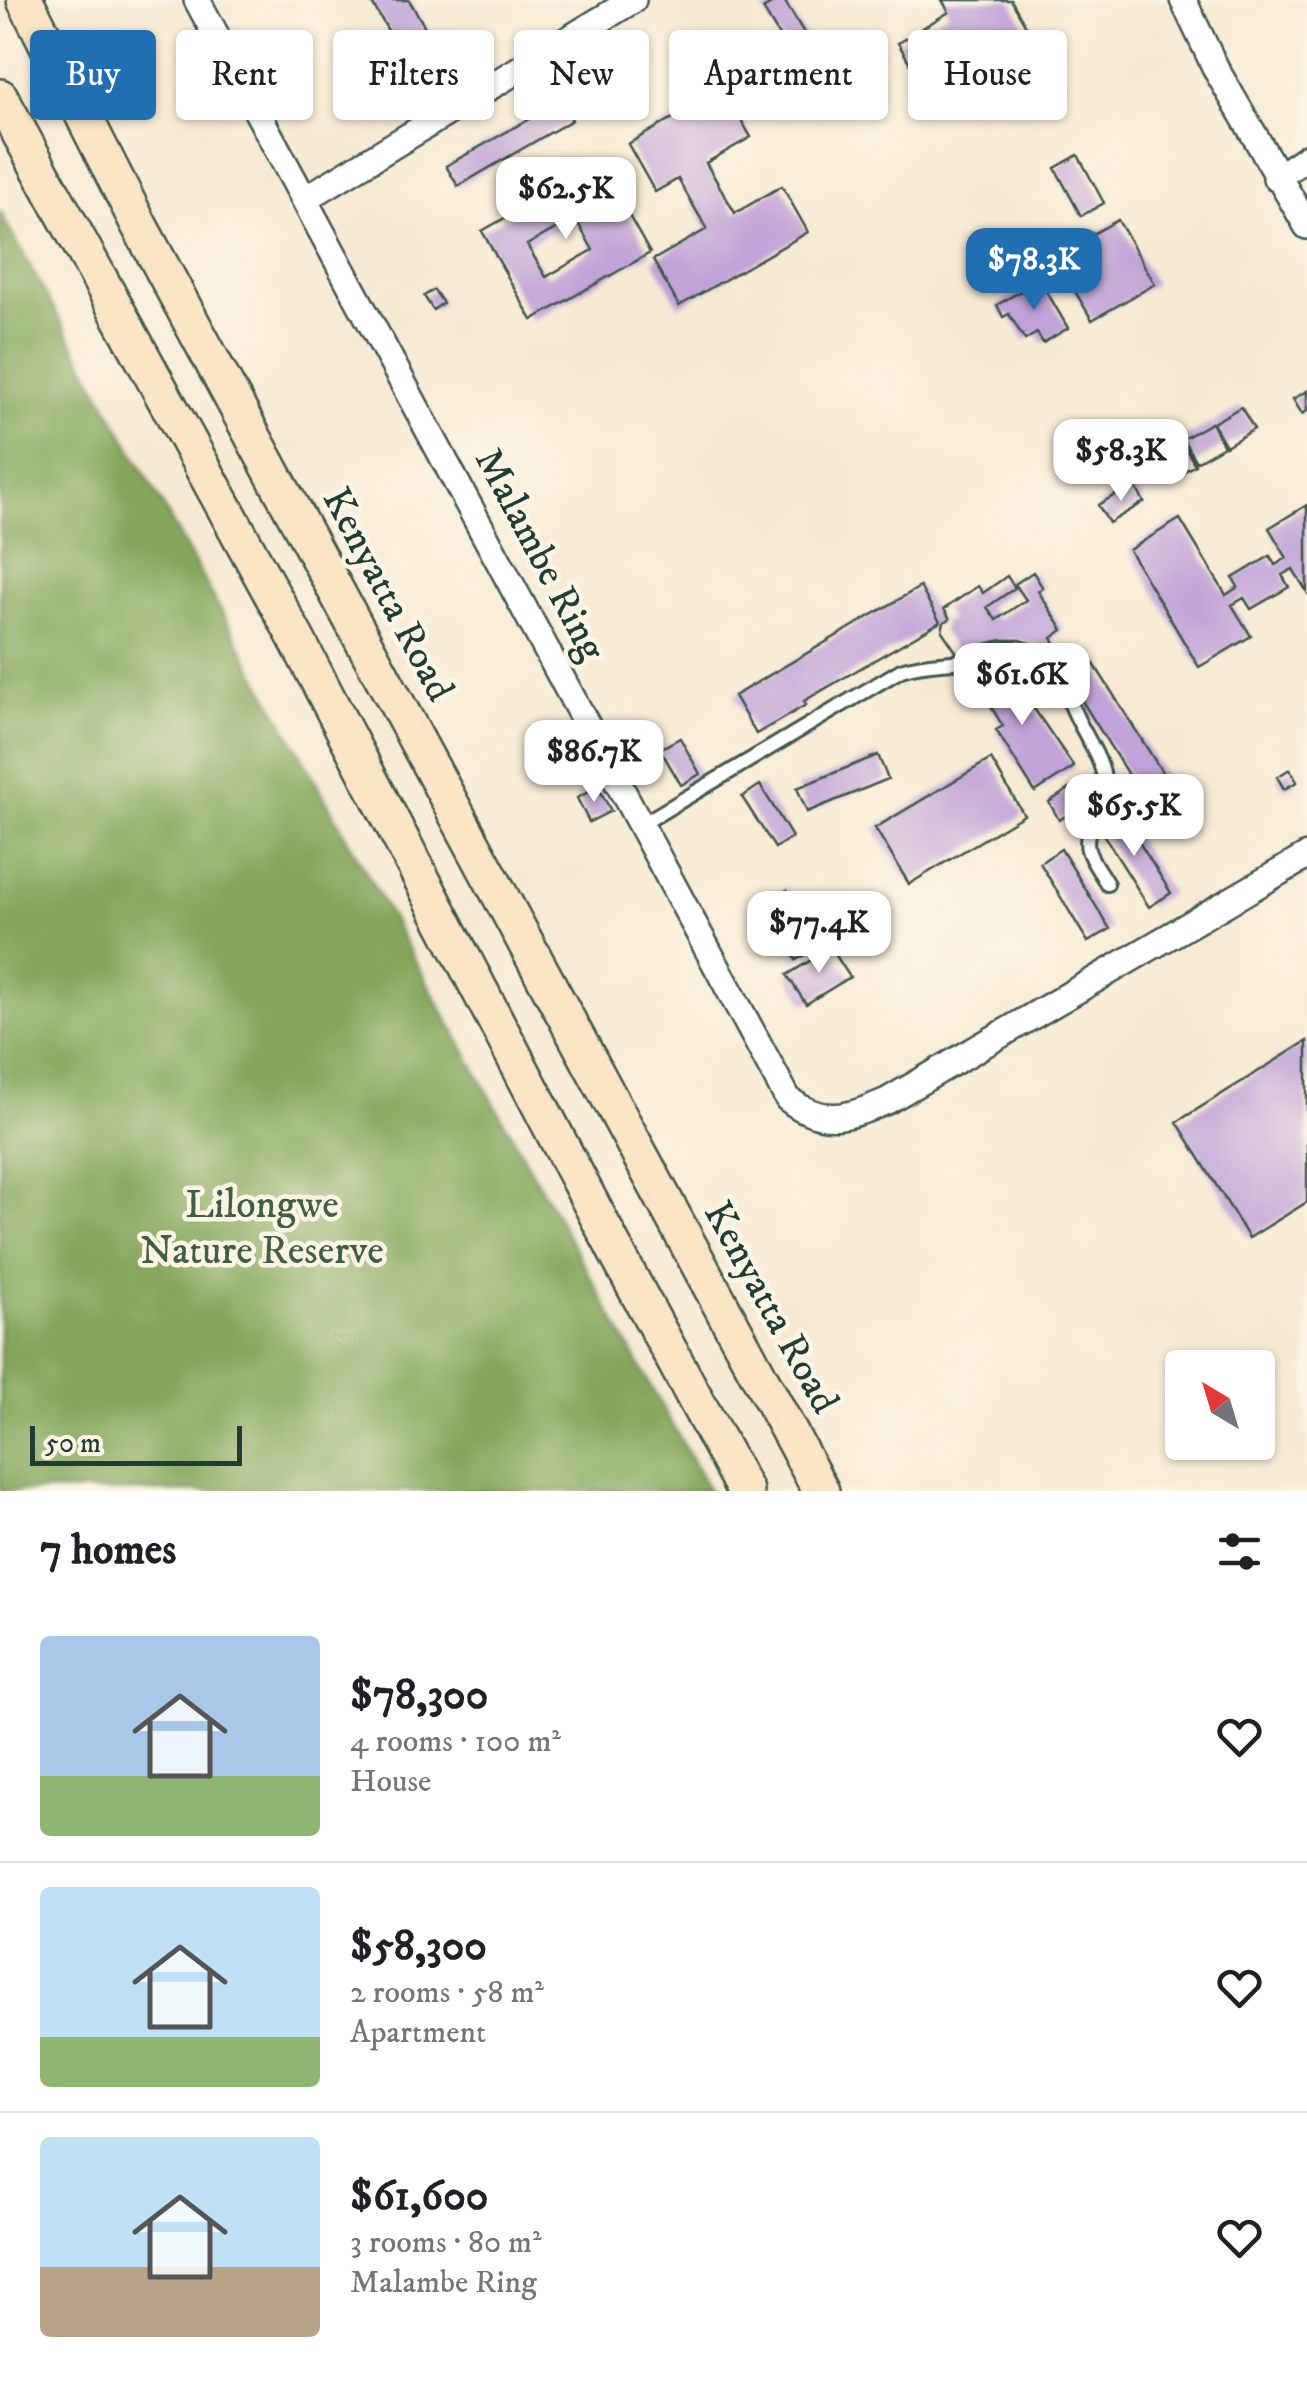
<!DOCTYPE html>
<html lang="en">
<head>
<meta charset="utf-8">
<style>
  body { margin:0; font-family:"IM FELL DW Pica",serif; background:#f2f2f2; color:#202124; height:100vh; display:flex; flex-direction:column; font-size:38px; white-space:nowrap }
  * { box-sizing:border-box; margin:0 }
  p { font-size:32px; color:#757577 }
  .icon { flex:none; width:55px; height:55px; fill:none; stroke:currentColor; stroke-width:2; stroke-linecap:round; stroke-linejoin:round }
  .map { position:relative; height:1491px; overflow:hidden }
  .panel { display:flex; flex-direction:column; background:#fff; flex:1 }
  .panel>* { flex:none }
  .guide { position:absolute; left:30px; top:30px; width:1248px; height:90px; display:flex; gap:20px }
  .needle { width:65px; rotate:322deg }
  .tools { position:absolute; left:1165px; top:1350px; display:grid; gap:20px }
  .tools a { display:grid; place-items:center; width:110px; height:110px; border-radius:10px; background:#fff; box-shadow:0 2px 8px #0004; font-size:50px }
  .scale { position:absolute; left:30px; bottom:25px; width:212px; box-sizing:border-box; padding-left:10px; border:5px solid #1f3d34; border-top:0; font-size:28px; line-height:35px; white-space:nowrap; color:#1f3d34; -webkit-text-stroke:8px #fcf5e5; paint-order:stroke }
  .price { position:absolute; translate:-50% -85px; padding:0 22px; border-radius:20px; background:#fff; color:#222; font-size:32px; line-height:65px; filter:drop-shadow(0 2px 5px #0008) }
  .price::after { content:''; position:absolute; left:50%; top:60px; width:30px; height:22px; margin-left:-15px; background:inherit; clip-path:polygon(0 0,100% 0,50% 100%) }
  .price.selected { background:#1f6fb2; color:#fff }
  ul { padding:0; list-style:none }
  li { display:flex; align-items:center; gap:30px; height:250px; padding:0 40px }
  li+li { border-top:2px solid #e0e0e0 }
  li span { display:grid; place-items:center; flex:none; width:280px; height:200px; border-radius:10px; color:#555 }
  li>.icon { margin-inline-start:auto }
  span .icon { width:120px; height:120px; fill:#fffc; stroke-width:1 }
  li b { font-size:42px }
  h2 { display:flex; justify-content:space-between; align-items:center; height:120px; padding:0 40px; font-size:42px }
  .chip { padding:0 35px; border-radius:10px; background:#fff; box-shadow:0 2px 8px #0004; font-size:35px; line-height:90px }
  .chip.selected { background:#1f6fb2; color:#fff }
  .map>svg:first-child { display:block }
</style>
</head>
<body>
<div class="map">
<svg width="1307" height="1491" viewBox="0 0 1307 1491">
  <rect width="100%" height="100%" fill="#fcf5e5"/>
  <filter id="ink" filterUnits="userSpaceOnUse"><feTurbulence type="fractalNoise" baseFrequency=".01" numOctaves="2"/><feDisplacementMap in="SourceGraphic" scale="20" xChannelSelector="R" yChannelSelector="G"/><feConvolveMatrix kernelMatrix="1 2 1 2 8 2 1 2 1" color-interpolation-filters="sRGB"/></filter>
  <filter id="wash" filterUnits="userSpaceOnUse"><feTurbulence type="fractalNoise" baseFrequency=".0048" numOctaves="4" result="noise"/><feDisplacementMap in="SourceGraphic" scale="40" xChannelSelector="R" yChannelSelector="G"/><feGaussianBlur stdDeviation="2.25" result="paint"/><feColorMatrix in="noise" values="0 0 0 0 0 0 0 0 0 0 0 0 0 0 0 0 0 1.4 0 .05"/><feComposite in="paint" operator="in"/></filter>
  <g filter="url(#wash)">
    <rect width="100%" height="100%" fill="#f7ead3"/>
    <!-- forest -->
    <path fill="#84a75c" stroke="#527248" stroke-width="2.5" d="M0,212L709,1491H0Z"/>
    <g id="blocks">
      <!-- building -->
      <path fill="#c0a3d8" fill-rule="evenodd" d="M370,0H409L428,32L399,49Z
        M778,0H784L831,77L811,89L763,9Z
        M942,0H1011L1027,28L925,89L898,43L949,12Z
        M723,89L751,137L706,163L735,213L782,186L808,232L679,306L653,260L707,229L678,179L655,192L628,144Z
        M561,101L572,120L458,186L446,166Z
        M1078,155L1104,203L1081,216L1055,168Z
        M600,164L650,253L532,320L482,231ZM575,218L593,250L546,277L527,245Z
        M1118,220L1155,284L1092,320L1054,256Z
        M1040,280L1068,328L1043,343L1037,333L1025,340L1009,314L1003,317L997,305Z
        M434,290L443,303L433,310L424,296Z
        M1307,391V411L1302,414L1293,399Z
        M1241,407L1254,429L1226,446L1213,423Z
        M1211,423L1224,446L1196,462L1183,439Z
        M1182,442L1195,465L1167,481L1154,459Z
        M1134,484L1144,502L1109,523L1098,505Z
        M1307,505V592L1293,569L1282,575L1289,587L1251,609L1244,598L1232,605L1251,636L1199,667L1129,550L1180,519L1226,595L1238,587L1233,578L1270,556L1275,565L1287,558L1269,528Z
        M1033,572L1043,588L1038,591L1063,630L1052,638L1057,646L1045,647L1020,640H1002L986,644L967,657L959,656L942,631L944,622L950,619L944,609L978,586L983,593L1007,576L1015,588L987,607L996,620L1026,600L1015,584Z
        M920,587L940,622L804,701L806,705L756,734L734,696Z
        M1000,659L1074,767L1035,792L996,730L1003,726L972,676Z
        M1094,664L1176,794L1150,810L1069,680Z
        M1034,669L1050,694L1032,706L1016,680Z
        M680,738L700,774L681,785L660,749Z
        M878,755L888,779L807,812L797,788Z
        M991,759L1024,815L909,884L875,828Z
        M1290,769L1297,782L1284,789L1277,777Z
        M1085,779L1096,798L1059,820L1049,802Z
        M760,785L792,837L775,848L742,797Z
        M598,787L611,811L589,822L577,798Z
        M1120,812L1171,893L1149,907L1098,826Z
        M1061,849L1110,929L1088,942L1040,863Z
        M787,890L807,923L820,915L833,937L796,960L762,905Z
        M831,948L850,977L806,1004L787,975Z
        M1307,1041V1202L1249,1238L1177,1122Z"/>
    </g>
  </g>
  <g filter="url(#ink)">
    <use href="#blocks" fill-opacity="0" stroke="#3f574c" stroke-width="2.5"/>
    <g fill="none" stroke-linecap="round" stroke-linejoin="round">
      <!-- service casing -->
      <g stroke="#3f574c" stroke-width="18">
        <path id="service" d="M642,824L901,670C924,662 945,664 969,660C984,658 998,648 1014,650C1052,654 1064,691 1078,720C1088,740 1103,762 1105,784C1107,809 1082,825 1088,850C1091,861 1101,873 1107,884"/>
      </g>
      <!-- minor casing -->
      <g stroke="#3f574c" stroke-width="30">
        <path id="minor" d="M197,0L788,1099C824,1127 849,1117 887,1101L1307,856
          M1183,0L1217,71L1307,226
          M1276,178L1307,157
          M305,199L633,0"/>
      </g>
      <!-- secondary casing -->
      <g stroke="#3f574c" stroke-width="40">
        <path id="secondary" d="M25,0L139,225L821,1491
          M0,97L296,638L622,1263L745,1491"/>
      </g>
      <!-- service -->
      <use href="#service" stroke="#fff" stroke-width="12"/>
      <!-- minor -->
      <use href="#minor" stroke="#fff" stroke-width="25"/>
      <!-- secondary -->
      <use href="#secondary" stroke="#fce5c4" stroke-width="35"/>
    </g>
  </g>
  <g text-anchor="middle" dominant-baseline="central" stroke-width="9" stroke-linejoin="round" paint-order="stroke">
    <!-- street labels -->
    <g font-size="40" fill="#1f3d34" stroke="#fcf5e5">
      <text transform="translate(539 555) rotate(62)">Malambe Ring</text>
      <text transform="translate(387 595) rotate(62)">Kenyatta Road</text>
      <text transform="translate(770 1308) rotate(61)">Kenyatta Road</text>
    </g>
    <!-- park labels -->
    <g font-size="40" fill="#405e41" stroke="#fcf5e5">
      <text x="262" y="1206">Lilongwe<tspan x="262" dy="46">Nature Reserve</tspan></text>
    </g>
  </g>
</svg>
<div class="tools">
<a><svg class="needle" viewBox="-14 -14 28 28"><path d="M0-13l5 13h-10z" fill="#e53935"/><path d="M0 13l5-13h-10z" fill="#757577"/></svg></a>
</div>
<div class="scale">50 m</div>
<b class="price" style="left:566px;top:242px">$62.5K</b>
<b class="price selected" style="left:1034px;top:313px">$78.3K</b>
<b class="price" style="left:1121px;top:504px">$58.3K</b>
<b class="price" style="left:1022px;top:728px">$61.6K</b>
<b class="price" style="left:594px;top:805px">$86.7K</b>
<b class="price" style="left:1134px;top:859px">$65.5K</b>
<b class="price" style="left:819px;top:976px">$77.4K</b>
<div class="guide">
<a class="chip selected">Buy</a>
<a class="chip">Rent</a>
<a class="chip">Filters</a>
<a class="chip">New</a>
<a class="chip">Apartment</a>
<a class="chip">House</a>
</div>
</div>
<section class="panel">
<h2>7 homes<svg class="icon" aria-label="filters" viewBox="0 0 24 24"><path d="M4 7h16M4 17h16"/><circle cx="9" cy="7" r="2"/><circle cx="15" cy="17" r="2"/></svg></h2>
<ul>
<li><span style="background:linear-gradient(#a9c7e8 70%,#8fb573 0)"><svg class="icon" aria-label="home" viewBox="0 0 24 24"><path d="M3 11l9-7 9 7M6 9v11h12V9"/></svg></span><div><b>$78,300</b><p>4 rooms · 100 m²</p><p>House</p></div><svg class="icon" aria-label="heart" viewBox="0 0 24 24"><path d="M12 20l-8-8c-3-5 5-10 8-4 3-6 11-1 8 4z"/></svg></li>
<li><span style="background:linear-gradient(#bfe0f5 75%,#8fb573 0)"><svg class="icon" aria-label="home" viewBox="0 0 24 24"><path d="M3 11l9-7 9 7M6 9v11h12V9"/></svg></span><div><b>$58,300</b><p>2 rooms · 58 m²</p><p>Apartment</p></div><svg class="icon" aria-label="heart" viewBox="0 0 24 24"><path d="M12 20l-8-8c-3-5 5-10 8-4 3-6 11-1 8 4z"/></svg></li>
<li><span style="background:linear-gradient(#bfe0f5 65%,#b9a48a 0)"><svg class="icon" aria-label="home" viewBox="0 0 24 24"><path d="M3 11l9-7 9 7M6 9v11h12V9"/></svg></span><div><b>$61,600</b><p>3 rooms · 80 m²</p><p>Malambe Ring</p></div><svg class="icon" aria-label="heart" viewBox="0 0 24 24"><path d="M12 20l-8-8c-3-5 5-10 8-4 3-6 11-1 8 4z"/></svg></li>
</ul>
</section>
</body>
</html>
